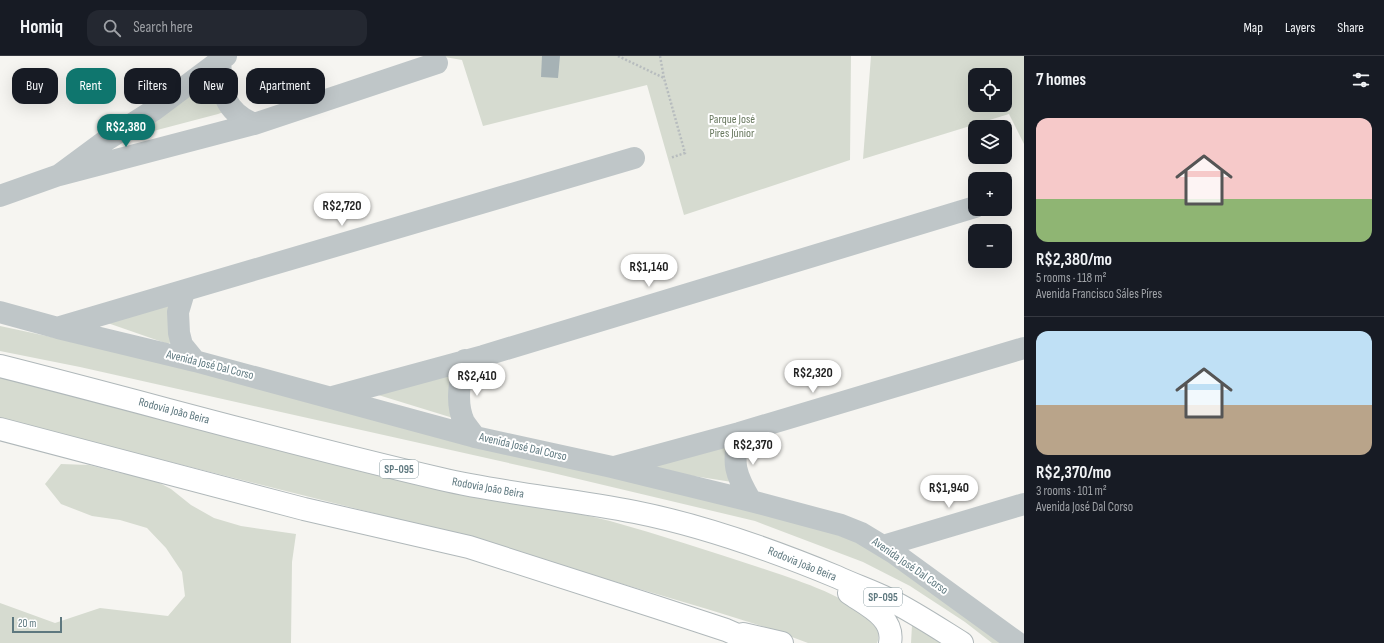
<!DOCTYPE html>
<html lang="en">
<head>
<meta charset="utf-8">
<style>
  body { margin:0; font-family:"Sofia Sans Condensed",sans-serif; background:#242831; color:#f1f3f6; height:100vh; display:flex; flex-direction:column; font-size:15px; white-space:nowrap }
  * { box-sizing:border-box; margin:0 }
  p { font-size:13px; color:#9ea1a6 }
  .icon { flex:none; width:22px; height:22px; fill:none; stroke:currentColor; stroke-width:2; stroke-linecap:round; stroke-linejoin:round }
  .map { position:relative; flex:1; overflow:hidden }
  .drawer { display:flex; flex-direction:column; background:#171b24; width:360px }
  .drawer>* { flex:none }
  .hud { position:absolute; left:12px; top:12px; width:380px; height:36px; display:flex; gap:8px }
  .buttons { position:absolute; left:968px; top:12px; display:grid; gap:8px }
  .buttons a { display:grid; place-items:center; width:44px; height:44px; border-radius:8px; background:#171b24; box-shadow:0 4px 16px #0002; font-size:20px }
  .scale { position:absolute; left:12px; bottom:10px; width:50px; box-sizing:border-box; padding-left:4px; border:2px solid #5e787f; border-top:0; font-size:11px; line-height:14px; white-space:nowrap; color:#5e787f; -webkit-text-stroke:3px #fff; paint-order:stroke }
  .price { position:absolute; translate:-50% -34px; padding:0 9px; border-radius:14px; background:#fff; color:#222; font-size:13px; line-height:26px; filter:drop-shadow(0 1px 2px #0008) }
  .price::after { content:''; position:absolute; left:50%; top:24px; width:12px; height:9px; margin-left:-6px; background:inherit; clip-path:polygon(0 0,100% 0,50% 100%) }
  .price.active { background:#0f766e; color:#fff }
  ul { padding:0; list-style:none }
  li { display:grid; align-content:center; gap:8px; height:212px; padding:0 12px }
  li+li { border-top:1px solid #363941 }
  li span { display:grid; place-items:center; height:124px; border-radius:12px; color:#555 }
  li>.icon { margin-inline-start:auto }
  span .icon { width:72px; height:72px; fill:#fffc; stroke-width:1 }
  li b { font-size:17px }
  h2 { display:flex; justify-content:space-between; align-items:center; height:48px; padding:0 12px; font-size:17px }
  .pill { padding:0 14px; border-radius:12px; background:#171b24; box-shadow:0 4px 16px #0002; font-size:14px; line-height:36px }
  .pill.active { background:#0f766e; color:#fff }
  header { display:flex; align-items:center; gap:24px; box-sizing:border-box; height:56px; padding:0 20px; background:#171b24; border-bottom:1px solid #363941 }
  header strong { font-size:19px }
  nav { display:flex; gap:22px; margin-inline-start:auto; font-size:14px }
  .search { width:280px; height:36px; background:#242831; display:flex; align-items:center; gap:10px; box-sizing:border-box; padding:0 14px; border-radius:12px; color:#9ea1a6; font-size:15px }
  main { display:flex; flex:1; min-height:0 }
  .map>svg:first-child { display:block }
</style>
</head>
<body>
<header>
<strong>Homiq</strong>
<div class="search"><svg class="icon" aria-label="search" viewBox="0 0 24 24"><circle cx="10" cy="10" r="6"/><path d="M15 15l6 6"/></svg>Search here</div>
<nav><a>Map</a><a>Layers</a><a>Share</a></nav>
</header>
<main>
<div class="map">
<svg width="1024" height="587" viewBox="0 0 1024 587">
  <rect width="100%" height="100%" fill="#f6f5f1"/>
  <!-- green -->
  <path fill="#d6dbd0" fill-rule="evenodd" d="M439,0H851L850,104L684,159L647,29L483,70L462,4Z
    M871,0H1024V88L1009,58L863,103ZM975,19H1005V49H975Z
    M209,22L226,55L218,58L142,78L164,57Z
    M170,245L175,283L168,288L99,264Z
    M0,270L70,285L753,450L881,494L1010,587H992L965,566L910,530L863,506L755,465L553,417L80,311L0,295Z
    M459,311L453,362L375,338Z
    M0,321L610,465C660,479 709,495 758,511C793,523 839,537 868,560C876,567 881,578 877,587H808L765,571L707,553L437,473L0,363Z
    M733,385L732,426L629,410Z
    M61,408L89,409L120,417L148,421L171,433L191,449L214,462L241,470L296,478L292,506L291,587H0V547L55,567L100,552L168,560L185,540L182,516L166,492L147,472L120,464L92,460L61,448L45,428Z
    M912,569L941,587H911Z"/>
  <!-- building -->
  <path fill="#a6b2b5" d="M542,0H560L558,22L541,21Z"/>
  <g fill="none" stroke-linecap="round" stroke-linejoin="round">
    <!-- major casing -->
    <g stroke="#b0b8ba" stroke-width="24">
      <path id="major" d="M0,310C147,347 293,389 441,423C505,438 571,443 635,456C705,470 772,494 837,521C854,529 872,535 888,543C914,556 938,572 962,587
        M0,373L304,453L469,491L656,551L726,574L756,587
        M849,537C866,549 895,561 890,587
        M743,578L782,587"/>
    </g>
    <!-- path -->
    <path stroke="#b7bcbe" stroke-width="2.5" stroke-dasharray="2 2" stroke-linecap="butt" d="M618,0L664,22
      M660,0L664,22L685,97L670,102"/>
    <!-- minor -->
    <path stroke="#bfc6c8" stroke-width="22" d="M220,5C222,36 223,54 254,68
      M59,119L254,68L437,7
      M0,140L59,119L105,85L154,54L226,0
      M184,236L178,256L179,277L182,289L195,305
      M0,256L58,272L195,305L475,381L612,411L751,445L841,469L861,477L894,497L1018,587
      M60,271L634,102
      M465,304C460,324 455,346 464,366C467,371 472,376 475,381
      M332,341L483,300L975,151
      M739,377C732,408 735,418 751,445
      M614,411L739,377L1024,292
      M883,490L1024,448"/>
    <!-- major -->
    <use href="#major" stroke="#fff" stroke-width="22"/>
  </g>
  <g text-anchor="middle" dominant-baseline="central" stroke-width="4" stroke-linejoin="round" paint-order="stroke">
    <!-- shield labels -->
    <g fill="#fff" stroke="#8ea0a5" stroke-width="1">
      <rect x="380" y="404" width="38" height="18" rx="3"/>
      <rect x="864" y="532" width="38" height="18" rx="3"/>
    </g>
    <g font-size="11" font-weight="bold" fill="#5e787f">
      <text x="399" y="413">SP-095</text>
      <text x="883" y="541">SP-095</text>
    </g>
    <!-- park labels -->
    <g font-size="12" fill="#67775d" stroke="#fff">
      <text x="732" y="63">Parque José<tspan x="732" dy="14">Pires Júnior</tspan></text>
    </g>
    <!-- street labels -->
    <g font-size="12" fill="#5e787f" stroke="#fff">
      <text transform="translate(210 309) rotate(14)">Avenida José Dal Corso</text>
      <text transform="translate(174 355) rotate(15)">Rodovia João Beira</text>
      <text transform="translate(523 391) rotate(13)">Avenida José Dal Corso</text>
      <text transform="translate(488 432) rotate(10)">Rodovia João Beira</text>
      <text transform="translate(802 508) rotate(22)">Rodovia João Beira</text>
      <text transform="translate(910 510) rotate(35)">Avenida José Dal Corso</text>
    </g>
  </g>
</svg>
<div class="buttons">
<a><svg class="icon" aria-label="locate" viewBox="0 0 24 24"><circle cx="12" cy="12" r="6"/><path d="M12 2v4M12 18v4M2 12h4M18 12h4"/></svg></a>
<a><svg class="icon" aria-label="layers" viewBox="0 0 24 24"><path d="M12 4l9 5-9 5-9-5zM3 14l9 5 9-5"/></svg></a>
<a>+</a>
<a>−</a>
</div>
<div class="scale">20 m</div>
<b class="price active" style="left:126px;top:92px">R$2,380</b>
<b class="price" style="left:342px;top:171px">R$2,720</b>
<b class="price" style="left:649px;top:232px">R$1,140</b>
<b class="price" style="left:813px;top:338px">R$2,320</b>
<b class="price" style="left:477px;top:341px">R$2,410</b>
<b class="price" style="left:753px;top:410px">R$2,370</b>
<b class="price" style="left:949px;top:453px">R$1,940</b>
<div class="hud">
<a class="pill">Buy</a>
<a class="pill active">Rent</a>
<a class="pill">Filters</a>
<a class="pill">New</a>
<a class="pill">Apartment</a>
</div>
</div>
<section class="drawer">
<h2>7 homes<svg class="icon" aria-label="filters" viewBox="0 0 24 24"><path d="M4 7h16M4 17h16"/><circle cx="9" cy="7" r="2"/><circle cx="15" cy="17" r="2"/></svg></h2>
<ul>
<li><span style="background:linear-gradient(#f6c9c9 65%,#8fb573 0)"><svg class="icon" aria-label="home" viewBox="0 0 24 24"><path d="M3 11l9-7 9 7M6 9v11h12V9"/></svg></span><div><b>R$2,380/mo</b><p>5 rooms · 118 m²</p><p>Avenida Francisco Sáles Píres</p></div></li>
<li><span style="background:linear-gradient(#bfe0f5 60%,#b9a48a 0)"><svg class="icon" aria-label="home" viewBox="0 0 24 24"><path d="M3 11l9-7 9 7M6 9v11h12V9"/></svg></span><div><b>R$2,370/mo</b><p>3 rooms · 101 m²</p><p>Avenida José Dal Corso</p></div></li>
</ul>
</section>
</main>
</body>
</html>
